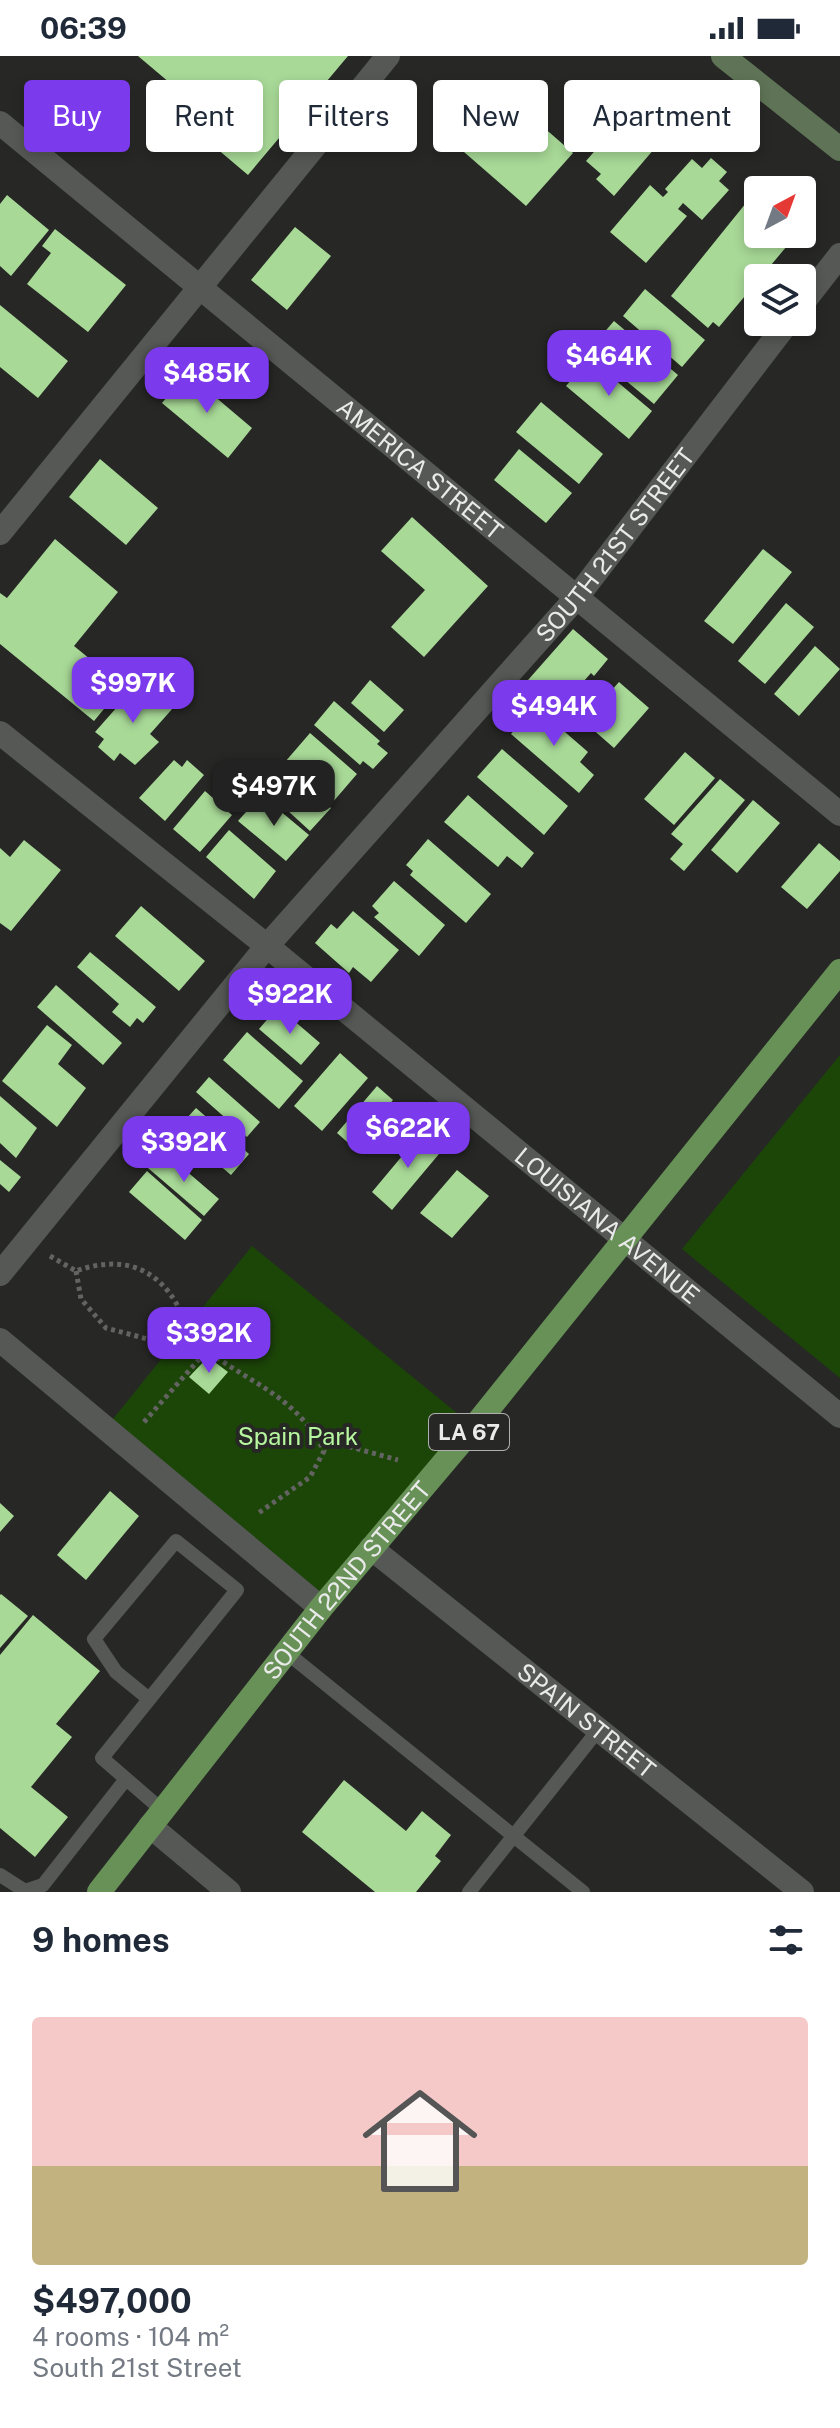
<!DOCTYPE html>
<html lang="en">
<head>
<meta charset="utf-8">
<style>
  body { margin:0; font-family:"Public Sans",sans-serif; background:#f6f6f7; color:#1f2937; height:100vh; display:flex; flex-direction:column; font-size:30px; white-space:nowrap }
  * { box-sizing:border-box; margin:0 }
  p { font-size:26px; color:#747a83 }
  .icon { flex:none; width:44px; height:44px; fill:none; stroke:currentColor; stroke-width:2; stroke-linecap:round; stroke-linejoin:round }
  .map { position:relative; height:1836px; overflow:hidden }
  .sheet { display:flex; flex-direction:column; background:#fff; flex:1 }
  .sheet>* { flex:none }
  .hud { position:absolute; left:24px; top:24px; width:792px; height:72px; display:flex; gap:16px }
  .needle { width:52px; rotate:41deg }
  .fabs { position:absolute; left:744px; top:120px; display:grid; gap:16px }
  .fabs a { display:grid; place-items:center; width:72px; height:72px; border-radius:8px; background:#fff; box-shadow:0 4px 12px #0003; font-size:40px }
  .price { position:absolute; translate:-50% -68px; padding:0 18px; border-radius:16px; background:#7c3aed; color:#fff; font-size:26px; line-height:52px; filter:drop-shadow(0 2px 4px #0008) }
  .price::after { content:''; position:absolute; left:50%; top:48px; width:24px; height:18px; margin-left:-12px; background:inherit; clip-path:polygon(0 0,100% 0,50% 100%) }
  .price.active { background:#222; color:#fff }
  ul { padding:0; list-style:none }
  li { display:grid; align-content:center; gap:16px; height:424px; padding:0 32px }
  li span { display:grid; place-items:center; height:248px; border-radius:8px; color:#555 }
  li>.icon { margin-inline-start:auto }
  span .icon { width:144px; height:144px; fill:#fffc; stroke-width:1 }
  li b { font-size:34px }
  h2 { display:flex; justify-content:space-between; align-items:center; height:96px; padding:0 32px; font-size:34px }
  .tag { padding:0 28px; border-radius:8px; background:#fff; box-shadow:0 4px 12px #0003; font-size:28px; line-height:72px }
  .tag.active { background:#7c3aed; color:#fff }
  .status { display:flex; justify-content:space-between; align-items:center; height:56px; padding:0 40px; background:#fff; direction:ltr }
  .status svg { height:22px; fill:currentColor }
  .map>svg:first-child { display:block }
</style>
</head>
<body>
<div class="status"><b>06:39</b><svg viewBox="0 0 49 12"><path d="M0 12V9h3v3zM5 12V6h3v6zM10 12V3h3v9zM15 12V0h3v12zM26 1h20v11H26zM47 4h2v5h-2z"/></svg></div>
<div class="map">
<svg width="840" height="1836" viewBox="0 0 840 1836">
  <rect width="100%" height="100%" fill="#272826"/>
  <!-- green -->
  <path fill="#1c4508" d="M840,999V1322L682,1193Z
    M252,1190L474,1371L321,1552L105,1373Z"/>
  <!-- building -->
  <path fill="#a8d997" d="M138,0H348L248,119L157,42L170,27Z
    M639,44L672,72L614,140L596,123L601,118L586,105Z
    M518,49L573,97L526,150L464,96L490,66L497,72Z
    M711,102L727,116L719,125L729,134L702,164L683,147L678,153L687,160L646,207L610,176L650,129L663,141L668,136L665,133L692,103L702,112Z
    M7,139L49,174L11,220L0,210V148Z
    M746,147L758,156V178H785L792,184L719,271L713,266L708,272L671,240Z
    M295,171L331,200L287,254L251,224Z
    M55,173L126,229L88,276L27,228L51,197L42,190Z
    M645,233L705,284L682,311L623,260Z
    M0,249L68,305L38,342L0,311Z
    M614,265L678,319L654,348L589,294Z
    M589,302L652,355L629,383L566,330Z
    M187,317L252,372L228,402L162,347Z
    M541,346L603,398L579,428L516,376Z
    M519,393L572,437L546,467L494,424Z
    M100,403L158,452L126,489L69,441Z
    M412,461L488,530L424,601L391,571L425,534L381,495Z
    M55,483L118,536L74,590L123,630L94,665L0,588V537L7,542Z
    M763,493L792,516L733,588L704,565Z
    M786,547L814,571L765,628L738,605Z
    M573,573L608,603L594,620L591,617L554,659L521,632Z
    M815,590L840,613L799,660L774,638Z
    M370,624L404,654L384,676L351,647Z
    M140,625L173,652L150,678L159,686L135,709L120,697L114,705L98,691L104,683L95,676Z
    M619,626L649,652L614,692L582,664L598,646L590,640L601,628L610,636Z
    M334,645L380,685L377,688L388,697L373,713L363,705L360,709L314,669Z
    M535,650L588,696L580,706L594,719L579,737L511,678Z
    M310,677L357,718L332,747L285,706Z
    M502,693L568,750L544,779L477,721Z
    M685,696L715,722L674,769L644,743Z
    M174,704L182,711L187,704L204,719L165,765L139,742Z
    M284,710L331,752L310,775L264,733Z
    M720,723L745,744L684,815L670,803L683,788L671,778Z
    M222,733L233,743L225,753L232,759L200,796L173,773L205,735L213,742Z
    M261,739L309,779L286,805L238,765Z
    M468,739L534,797L522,812L507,800L498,811L444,766Z
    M753,744L780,767L737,817L711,794Z
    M229,774L276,815L254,843L206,801Z
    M428,783L491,838L466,867L410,819L413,815L406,809Z
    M24,784L61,814L11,875L0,867V792L10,801Z
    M819,787L840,805V815L807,853L781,831Z
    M394,825L445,869L419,900L374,861L379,857L372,850Z
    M141,850L205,905L179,935L115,880Z
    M353,855L399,894L371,926L353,911L349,917L315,887L331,868L337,873Z
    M90,896L156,951L143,967L137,962L130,971L112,956L119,948L77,911Z
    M56,929L122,987L103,1009L37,951Z
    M278,951L320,987L301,1009L259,973Z
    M47,969L72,989L58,1008L86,1032L57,1071L2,1025Z
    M247,976L303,1025L279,1053L223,1004Z
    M340,997L368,1022L322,1075L294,1050Z
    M209,1021L260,1066L247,1081L196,1036Z
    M377,1030L393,1044L353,1091L337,1077Z
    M0,1040L37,1072L16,1102L0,1087Z
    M196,1052L249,1098L231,1119L177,1073Z
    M423,1075L444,1092L392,1154L372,1136Z
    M163,1095L219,1143L204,1160L148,1112Z
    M0,1104L21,1121L9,1136L0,1128Z
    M457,1114L489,1140L452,1182L420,1157Z
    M147,1115L202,1164L185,1184L129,1136Z
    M208,1301L228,1316L209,1338L189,1321Z
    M110,1435L139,1460L86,1524L57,1499Z
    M0,1447L14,1460L0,1476Z
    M1,1538L28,1560L0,1592V1539Z
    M33,1559L100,1615L56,1668L72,1681L31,1731L68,1761L35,1801L0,1772V1599Z
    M344,1724L406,1775L422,1755L451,1779L435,1800L441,1805L416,1836H375L302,1776Z"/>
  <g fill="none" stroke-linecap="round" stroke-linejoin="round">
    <!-- path -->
    <path stroke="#636462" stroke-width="5" stroke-dasharray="4 4" stroke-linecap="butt" d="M50,1200L76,1215C98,1207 125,1204 147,1217C160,1224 173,1239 179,1253C182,1261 181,1270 187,1276C234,1325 291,1330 324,1395L310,1421L257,1458
      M76,1215L81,1243L106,1272L155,1285L184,1274
      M144,1366L208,1293
      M318,1382L398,1404"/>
    <!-- lane -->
    <path stroke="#565855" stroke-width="14" d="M286,1596L583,1836
      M149,1643L116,1616L94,1583L176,1485L237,1534L102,1702L162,1754
      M0,1819L25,1835L43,1829L126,1723
      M469,1836L599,1673"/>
    <!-- street -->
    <g stroke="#565855" stroke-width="24">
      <path id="s1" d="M0,67L840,758"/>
      <path d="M802,248L840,199"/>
      <path d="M0,477L388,0"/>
      <path id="s2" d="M0,677L267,890L840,1360"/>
      <path id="s3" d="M0,1218L267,890L577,541L788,266"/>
      <path d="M0,1284L321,1552"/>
      <path id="s4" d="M371,1492L802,1836"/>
      <path d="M150,1770L229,1836"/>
    </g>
    <!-- secondary -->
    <path stroke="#5f7456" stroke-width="24" d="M723,0L840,93"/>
    <!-- primary -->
    <path stroke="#679157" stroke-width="24" id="s5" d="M99,1836L321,1552L474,1371L840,915"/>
  </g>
  <g text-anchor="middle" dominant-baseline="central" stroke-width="8" stroke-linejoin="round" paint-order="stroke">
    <!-- shield labels -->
    <rect fill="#272826" stroke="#afb0ae" stroke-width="2" x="429" y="1358" width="80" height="36" rx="6"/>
    <g font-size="22" font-weight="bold" fill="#e9eae9">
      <text x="469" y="1376">LA 67</text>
    </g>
    <!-- street labels -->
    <g font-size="24" fill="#e9eae9" stroke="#272826">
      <text stroke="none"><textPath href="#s1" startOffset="544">AMERICA STREET</textPath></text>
      <text stroke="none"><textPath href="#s3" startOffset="954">SOUTH 21ST STREET</textPath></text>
      <text stroke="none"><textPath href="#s2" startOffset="782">LOUISIANA AVENUE</textPath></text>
      <text stroke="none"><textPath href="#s5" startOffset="398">SOUTH 22ND STREET</textPath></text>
      <text stroke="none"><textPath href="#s4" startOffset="276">SPAIN STREET</textPath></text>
    </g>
    <!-- park labels -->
    <g font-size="24" fill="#b6f79f" stroke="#272826">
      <text x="298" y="1380">Spain Park</text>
    </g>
  </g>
</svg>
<div class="fabs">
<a><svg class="needle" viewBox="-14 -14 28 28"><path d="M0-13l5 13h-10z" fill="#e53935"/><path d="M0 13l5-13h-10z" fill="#747a83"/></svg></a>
<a><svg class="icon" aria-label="layers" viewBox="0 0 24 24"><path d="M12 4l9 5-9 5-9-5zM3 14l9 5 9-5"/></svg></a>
</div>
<b class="price" style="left:609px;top:342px">$464K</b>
<b class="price" style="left:207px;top:359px">$485K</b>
<b class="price" style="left:133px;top:669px">$997K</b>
<b class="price" style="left:554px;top:692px">$494K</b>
<b class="price active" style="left:274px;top:772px">$497K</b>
<b class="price" style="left:290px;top:980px">$922K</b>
<b class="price" style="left:408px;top:1114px">$622K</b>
<b class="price" style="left:184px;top:1128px">$392K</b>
<b class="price" style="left:209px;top:1319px">$392K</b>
<div class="hud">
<a class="tag active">Buy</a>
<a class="tag">Rent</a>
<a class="tag">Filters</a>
<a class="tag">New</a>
<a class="tag">Apartment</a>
</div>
</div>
<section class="sheet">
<h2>9 homes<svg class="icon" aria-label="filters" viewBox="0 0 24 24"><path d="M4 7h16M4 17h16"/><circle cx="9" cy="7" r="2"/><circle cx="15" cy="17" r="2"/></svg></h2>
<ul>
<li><span style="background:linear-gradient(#f6c9c9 60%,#c2b280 0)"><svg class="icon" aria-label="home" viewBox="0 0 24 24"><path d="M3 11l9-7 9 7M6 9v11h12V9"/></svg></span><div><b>$497,000</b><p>4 rooms · 104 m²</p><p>South 21st Street</p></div></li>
</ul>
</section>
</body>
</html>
